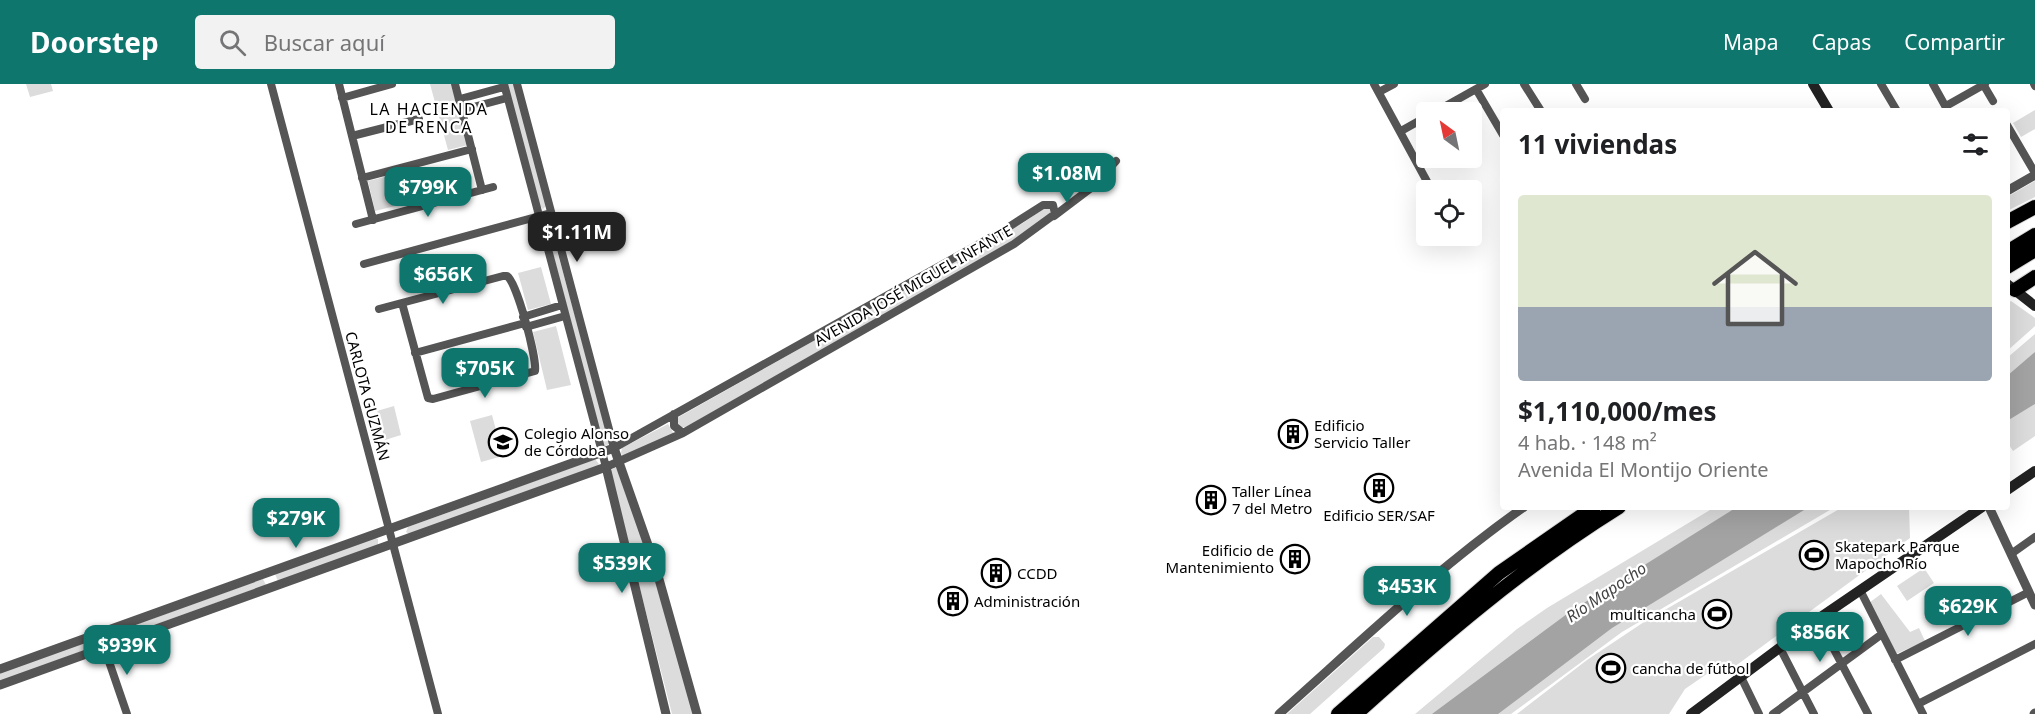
<!DOCTYPE html>
<html lang="es">
<head>
<meta charset="utf-8">
<style>
  body { margin:0; font-family:"Noto Sans",sans-serif; background:#f2f2f2; color:#202124; height:100vh; display:flex; flex-direction:column; font-size:22px; white-space:nowrap }
  * { box-sizing:border-box; margin:0 }
  p { font-size:20px; color:#757577 }
  .icon { flex:none; width:33px; height:33px; fill:none; stroke:currentColor; stroke-width:2; stroke-linecap:round; stroke-linejoin:round }
  .map { position:relative; flex:1; overflow:hidden }
  .side { position:absolute; left:1500px; top:24px; width:510px; height:402px; display:flex; flex-direction:column; background:#fff; border-radius:6px; box-shadow:0 6px 24px #0002 }
  .side>* { flex:none }
  .needle { width:39px; rotate:327deg }
  .fabs { position:absolute; left:1416px; top:18px; display:grid; gap:12px }
  .fabs a { display:grid; place-items:center; width:66px; height:66px; border-radius:6px; background:#fff; box-shadow:0 6px 24px #0002; font-size:30px }
  .price { position:absolute; translate:-50% -51px; padding:0 14px; border-radius:12px; background:#0f766e; color:#fff; font-size:20px; line-height:39px; filter:drop-shadow(0 2px 3px #0008) }
  .price::after { content:''; position:absolute; left:50%; top:36px; width:18px; height:14px; margin-left:-9px; background:inherit; clip-path:polygon(0 0,100% 0,50% 100%) }
  .price.active { background:#222; color:#fff }
  ul { padding:0; list-style:none }
  li { display:grid; align-content:center; gap:12px; height:318px; padding:0 18px }
  li span { display:grid; place-items:center; height:186px; border-radius:6px; color:#555 }
  li>.icon { margin-inline-start:auto }
  span .icon { width:108px; height:108px; fill:#fffc; stroke-width:1 }
  li b { font-size:26px }
  h2 { display:flex; justify-content:space-between; align-items:center; height:72px; padding:0 18px; font-size:26px }
  header { display:flex; align-items:center; gap:36px; box-sizing:border-box; height:84px; padding:0 30px; background:#0f766e; color:#fff }
  header strong { font-size:28px }
  nav { display:flex; gap:33px; margin-inline-start:auto; font-size:21px }
  .search { width:420px; height:54px; background:#f2f2f2; display:flex; align-items:center; gap:15px; box-sizing:border-box; padding:0 21px; border-radius:6px; color:#757577; font-size:22px }
  .map>svg:first-child { display:block }
</style>
</head>
<body>
<header>
<strong>Doorstep</strong>
<div class="search"><svg class="icon" aria-label="search" viewBox="0 0 24 24"><circle cx="10" cy="10" r="6"/><path d="M15 15l6 6"/></svg>Buscar aquí</div>
<nav><a>Mapa</a><a>Capas</a><a>Compartir</a></nav>
</header>
<div class="map">
<svg width="2035" height="630" viewBox="0 0 2035 630">
  <rect width="100%" height="100%" fill="#fff"/>
  <!-- green -->
  <path fill="#dcdcdc" d="M26,0H51L53,7L30,13Z
    M430,0H451L468,61L448,66Z
    M507,0H514L547,121L543,125L538,120Z
    M2035,26V45L2021,53L2013,39Z
    M392,91L399,121L375,127L368,97Z
    M2035,97V113L2007,127V113Z
    M1045,124L1050,125L1051,130L1016,155L686,343H677V334L1023,139Z
    M548,134L610,359L604,363L544,136Z
    M541,183L551,220L528,226L518,189Z
    M2011,217L2035,234V242L2007,267V220Z
    M556,242L571,301L547,306L533,248Z
    M2035,250V352L2013,367L2007,358V274Z
    M394,322L401,351L385,356L377,327Z
    M492,331L503,372L481,378L470,337Z
    M668,340L674,350L623,372L621,369L622,364Z
    M595,375L599,380L597,383L409,450L406,448L408,443Z
    M615,383L617,385L648,470L693,630H672L610,387Z
    M1715,423H1835L1622,548L1511,630H1415L1517,545L1547,524Z
    M1909,423L1910,454L1734,583L1724,578L1685,605L1669,630H1517L1587,576L1644,538L1841,424Z
    M375,454L378,455V461L278,497L275,490Z
    M1924,484L1934,499L1907,517L1897,502Z
    M263,495L266,501L134,548L132,542Z
    M1881,510L1910,548L1919,544L1925,557L1896,570L1869,519Z
    M120,546L126,551L0,597V589Z
    M1373,553H1379L1385,560L1384,564L1310,630H1287Z"/>
  <!-- water -->
  <path fill="#a3a3a3" d="M2035,268V320L2007,337V292Z
    M1737,423H1809L1612,544L1498,630H1432L1571,527Z"/>
  <g fill="none" stroke-linecap="round" stroke-linejoin="round">
    <!-- motorway casing -->
    <g stroke="#dbdbdb" stroke-width="16">
      <path id="motorway" d="M2007,138L2035,123
        M2007,168L2035,151
        M2007,183L2035,166
        M2015,206L2035,193
        M1338,630L1499,489L1594,423
        M1356,630C1439,555 1524,482 1619,423"/>
    </g>
    <!-- minor -->
    <path stroke="#555" stroke-width="8" d="M271,0L438,630
      M339,0L373,136
      M455,0L482,106
      M504,0L606,383L683,349L1014,160L1055,130L1053,121H1043L1004,146L614,364L517,0
      M1374,0L1430,103
      M1524,0L1541,27
      M1576,0L1585,15
      M1881,0L1897,27
      M1933,0L1948,27
      M1983,0L1993,17
      M2034,0L2035,2
      M1476,5L1503,51
      M1379,8L1394,0
      M342,14L392,0
      M460,15L504,3
      M1946,22L1985,0
      M462,26L507,14
      M1435,28L1485,0
      M2007,41L2035,89
      M1401,47L1426,33
      M352,52L419,35
      M1465,74L1468,79
      M362,94L472,65
      M1054,132L1091,104L1116,77
      M356,140L493,103
      M364,180L551,129
      M379,225L503,192H507C517,198 537,275 535,287L433,315L428,314L402,219
      M523,233L562,221
      M526,243L565,232
      M415,269L525,239
      M674,330V342L683,349
      M2011,470L2035,453
      M1860,506L1923,630
      M1818,535L1868,630
      M104,563L127,630
      M1780,564L1814,630
      M1895,576L2029,508
      M1741,593L1759,630
      M1918,620L2035,560
      M1773,630L1882,550"/>
    <!-- tertiary -->
    <path stroke="#555" stroke-width="9" d="M2007,107L2035,91
      M1989,423L2035,521
      M0,585L614,364L655,481L697,630
      M0,601L606,383L666,630
      M1279,630C1359,559 1436,485 1524,423
      M2034,630L2035,629"/>
    <!-- secondary -->
    <path stroke="#222" stroke-width="10" d="M1813,0L1829,27
      M2007,200L2035,222
      M2007,406L2035,387
      M1691,630L1818,535L1982,423"/>
    <!-- motorway -->
    <use href="#motorway" stroke="#000" stroke-width="14"/>
  </g>
  <!-- icons -->
  <defs>
    <g id="building-ring" transform="scale(1.5)"><circle r="9.5" fill="#fff" stroke="#000" stroke-width="1.5"/><path d="M-4-6H4V6H1V3H-1V6H-4ZM-2.5-4.3h1.7v1.8h-1.7ZM.8-4.3h1.7v1.8H.8ZM-2.5-1h1.7V.8h-1.7ZM.8-1h1.7V.8H.8Z" fill="#000"/></g>
    <g id="school-ring" transform="scale(1.5)"><circle r="9.5" fill="#fff" stroke="#000" stroke-width="1.5"/><path d="M0-5L7-2L0 1L-7-2ZM-4 1L0 2.5L4 1V4Q0 6-4 4Z" fill="#000"/></g>
    <g id="stadium-ring" transform="scale(1.5)"><circle r="9.5" fill="#fff" stroke="#000" stroke-width="1.5"/><path d="M0-5a6.5 5 0 1 0 0 10a6.5 5 0 1 0 0-10ZM-3.5-1.8h7v3.6h-7Z" fill="#000"/></g>
  </defs>
  <g fill-rule="evenodd">
    <use href="#building-ring" x="1293" y="350"/>
    <use href="#school-ring" x="503" y="358"/>
    <use href="#building-ring" x="1379" y="404"/>
    <use href="#building-ring" x="1211" y="416"/>
    <use href="#stadium-ring" x="1814" y="471"/>
    <use href="#building-ring" x="1295" y="475"/>
    <use href="#building-ring" x="996" y="489"/>
    <use href="#building-ring" x="953" y="517"/>
    <use href="#stadium-ring" x="1717" y="530"/>
    <use href="#stadium-ring" x="1611" y="584"/>
  </g>
  <g text-anchor="middle" dominant-baseline="central" stroke-width="4.5" stroke-linejoin="round" paint-order="stroke">
    <!-- street labels -->
    <g font-size="15" fill="#000" stroke="#fff">
      <text transform="translate(913 201) rotate(-30)">AVENIDA JOSÉ MIGUEL INFANTE</text>
      <text transform="translate(368 312) rotate(75)">CARLOTA GUZMÁN</text>
    </g>
    <!-- poi labels -->
    <g font-size="15" fill="#000" stroke="#fff" text-anchor="start">
      <text x="1314" y="341">Edificio<tspan x="1314" dy="17">Servicio Taller</tspan></text>
      <text x="524" y="349">Colegio Alonso<tspan x="524" dy="17">de Córdoba</tspan></text>
      <text x="1232" y="407">Taller Línea<tspan x="1232" dy="17">7 del Metro</tspan></text>
      <text x="1379" y="431" text-anchor="middle">Edificio SER/SAF</text>
      <text x="1835" y="462">Skatepark Parque<tspan x="1835" dy="17">Mapocho Río</tspan></text>
      <text x="1274" y="466" text-anchor="end">Edificio de<tspan x="1274" dy="17">Mantenimiento</tspan></text>
      <text x="1017" y="489">CCDD</text>
      <text x="974" y="517">Administración</text>
      <text x="1696" y="530" text-anchor="end">multicancha</text>
      <text x="1632" y="584">cancha de fútbol</text>
    </g>
    <!-- neighbourhood labels -->
    <g font-size="16" letter-spacing="1.5" fill="#000" stroke="#fff">
      <text x="429" y="25">LA HACIENDA<tspan x="429" dy="18">DE RENCA</tspan></text>
    </g>
    <!-- water labels -->
    <g font-size="16" font-style="italic" fill="#444" stroke="#fff">
      <text transform="translate(1606 508) rotate(-34)">Río Mapocho</text>
    </g>
  </g>
</svg>
<div class="fabs">
<a><svg class="needle" viewBox="-14 -14 28 28"><path d="M0-13l5 13h-10z" fill="#e53935"/><path d="M0 13l5-13h-10z" fill="#757577"/></svg></a>
<a><svg class="icon" aria-label="locate" viewBox="0 0 24 24"><circle cx="12" cy="12" r="6"/><path d="M12 2v4M12 18v4M2 12h4M18 12h4"/></svg></a>
</div>
<b class="price" style="left:1067px;top:120px">$1.08M</b>
<b class="price" style="left:428px;top:134px">$799K</b>
<b class="price active" style="left:577px;top:179px">$1.11M</b>
<b class="price" style="left:443px;top:221px">$656K</b>
<b class="price" style="left:485px;top:315px">$705K</b>
<b class="price" style="left:296px;top:465px">$279K</b>
<b class="price" style="left:622px;top:510px">$539K</b>
<b class="price" style="left:1407px;top:533px">$453K</b>
<b class="price" style="left:1968px;top:553px">$629K</b>
<b class="price" style="left:1820px;top:579px">$856K</b>
<b class="price" style="left:127px;top:592px">$939K</b>
<section class="side">
<h2>11 viviendas<svg class="icon" aria-label="filters" viewBox="0 0 24 24"><path d="M4 7h16M4 17h16"/><circle cx="9" cy="7" r="2"/><circle cx="15" cy="17" r="2"/></svg></h2>
<ul>
<li><span style="background:linear-gradient(#dfe7d0 60%,#9aa5b1 0)"><svg class="icon" aria-label="home" viewBox="0 0 24 24"><path d="M3 11l9-7 9 7M6 9v11h12V9"/></svg></span><div><b>$1,110,000/mes</b><p>4 hab. · 148 m²</p><p>Avenida El Montijo Oriente</p></div></li>
</ul>
</section>
</div>
</body>
</html>
